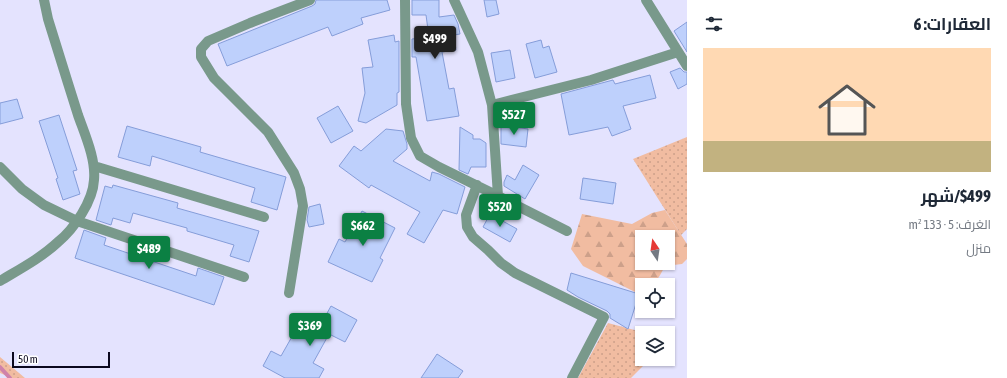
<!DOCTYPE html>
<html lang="ar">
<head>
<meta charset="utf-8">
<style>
  body { margin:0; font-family:"Asap Condensed",Cairo,sans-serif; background:#f2f2f3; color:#1f2937; direction:rtl; height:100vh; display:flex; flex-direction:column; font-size:15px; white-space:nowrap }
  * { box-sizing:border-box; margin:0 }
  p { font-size:13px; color:#747a83 }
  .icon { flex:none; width:22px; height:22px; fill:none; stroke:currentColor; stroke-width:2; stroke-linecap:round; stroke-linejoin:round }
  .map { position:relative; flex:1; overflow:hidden; direction:ltr }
  .panel { display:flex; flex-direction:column; background:#fff; width:320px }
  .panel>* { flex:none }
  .needle { width:26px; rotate:347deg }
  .tools { position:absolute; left:635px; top:230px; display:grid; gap:8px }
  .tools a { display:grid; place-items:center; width:40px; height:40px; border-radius:0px; background:#fff; box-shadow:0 1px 3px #0004; font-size:20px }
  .scale { position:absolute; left:12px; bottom:10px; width:98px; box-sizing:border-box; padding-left:4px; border:2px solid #0b081e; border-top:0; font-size:11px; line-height:14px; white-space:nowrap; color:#0b081e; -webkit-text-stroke:3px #fff; paint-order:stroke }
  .price { position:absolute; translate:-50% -34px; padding:0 9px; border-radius:4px; background:#0b8043; color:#fff; font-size:13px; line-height:26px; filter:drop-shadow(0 1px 2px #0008) }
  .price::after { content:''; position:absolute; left:50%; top:24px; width:12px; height:9px; margin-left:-6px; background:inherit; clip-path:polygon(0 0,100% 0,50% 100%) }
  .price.selected { background:#222; color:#fff }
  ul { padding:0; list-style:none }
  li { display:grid; align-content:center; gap:8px; height:212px; padding:0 16px }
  li span { display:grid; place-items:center; height:124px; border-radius:0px; color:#555 }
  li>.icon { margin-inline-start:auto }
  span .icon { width:72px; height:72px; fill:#fffc; stroke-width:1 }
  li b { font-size:17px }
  h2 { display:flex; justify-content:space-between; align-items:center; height:48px; padding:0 16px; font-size:17px }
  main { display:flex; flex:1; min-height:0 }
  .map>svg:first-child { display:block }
</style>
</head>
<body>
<main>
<section class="panel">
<h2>العقارات: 6<svg class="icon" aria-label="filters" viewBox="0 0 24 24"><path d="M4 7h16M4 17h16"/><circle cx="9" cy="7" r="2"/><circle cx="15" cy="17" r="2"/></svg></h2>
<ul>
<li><span style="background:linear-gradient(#ffd9b3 75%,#c2b280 0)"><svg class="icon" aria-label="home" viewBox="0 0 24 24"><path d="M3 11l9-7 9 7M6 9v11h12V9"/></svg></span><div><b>$499/شهر</b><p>الغرف: 5 · 133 m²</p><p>منزل</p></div></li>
</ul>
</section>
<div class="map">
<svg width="687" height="378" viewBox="0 0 687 378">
  <defs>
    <pattern id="grass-dots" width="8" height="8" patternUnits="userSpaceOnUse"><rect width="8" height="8" fill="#f1bca1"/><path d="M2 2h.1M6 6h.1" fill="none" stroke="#cda08a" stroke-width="1.8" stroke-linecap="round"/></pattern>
    <pattern id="forest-firs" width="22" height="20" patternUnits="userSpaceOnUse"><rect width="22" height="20" fill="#f1bca1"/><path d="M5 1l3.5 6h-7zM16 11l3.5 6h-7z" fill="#cda08a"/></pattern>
  </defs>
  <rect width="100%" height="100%" fill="#e4e3fe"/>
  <!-- grass -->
  <path fill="url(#grass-dots)" d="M687,137V229L681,235L633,159Z
    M608,323L642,332V359H650L631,378H578Z
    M0,357L25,378H12L0,373Z"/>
  <!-- forest -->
  <path fill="url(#forest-firs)" fill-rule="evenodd" d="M665,210L687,244V259L682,264L665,266C659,277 657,285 642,285V292L639,294L583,266L571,249L582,214L632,224L652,213ZM642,237H668V263H642Z"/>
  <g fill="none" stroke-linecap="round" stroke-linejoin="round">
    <!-- stream -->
    <path stroke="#cf82aa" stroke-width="4" d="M0,367L10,378"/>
  </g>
  <!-- building -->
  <path fill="#bed0fc" stroke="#859dd9" d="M316,0H387L390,10L361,18L363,24L332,36L328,27L227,66L218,44L312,6L315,4Z
    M412,0H439V17L454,15L458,24L460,34L454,35L456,50L442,52L449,89L454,88L459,116L427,121L416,57H412V39L429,37L426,15H412Z
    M484,0H496L499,14L487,17Z
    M687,22V52L674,31Z
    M394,35L395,42L399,41V92L397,93V105L366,123L358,121L365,93L362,68L373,67L368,40Z
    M541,40L543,48L549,46L557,72L535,78L526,44Z
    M510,50L515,78L496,82L491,53Z
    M680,68L684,72H687V84L678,89L670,72Z
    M650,75L656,98L623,106L631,129L612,136L608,127L569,135L561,94L613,80L615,84Z
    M17,99L23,118L0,124V103Z
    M338,106L353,131L331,143L317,118Z
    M59,115L77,170L73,171L80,194L63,200L56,179L58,178L39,121Z
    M501,125L528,129L526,147L501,144Z
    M127,126L201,147L200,152L286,177L277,210L251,202L255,188L152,156L150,166L118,157Z
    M460,127L473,135V139H480L486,143V167H471L468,174L459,170Z
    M386,129L403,131L407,144V149L393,161L430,181L432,172L439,174L465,187L457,214L443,210L424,243L407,234L420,212L371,185L369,188L339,166L354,146L361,151Z
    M523,165L539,175L525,199L504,186V182L507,175L515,180Z
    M583,178L616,183L613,204L580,199Z
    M113,185L178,203L177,208L259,231L249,262L230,256L234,245L187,231V228L133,213L130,223L113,218L111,225L96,220L105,186L112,188Z
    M320,204L324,224L309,227L307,220L309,207Z
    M362,211L395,228L380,258L383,260L372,282L328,262L339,239L345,242Z
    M490,214L517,229L510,242L483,227Z
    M84,230L106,238L104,245L196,276L198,268L224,277L214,305L75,258Z
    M571,273L639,294L628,329L610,318V314L607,311L578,297L567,290Z
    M331,306L357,320L345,342L329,334L313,363L324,369L319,378H285L263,366L271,351L281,356L298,326L315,335Z
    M437,354L463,371L458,378H421Z"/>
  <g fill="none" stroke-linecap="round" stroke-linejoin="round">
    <!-- minor -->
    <path stroke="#79998b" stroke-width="10" d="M405,0L406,104L411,138L420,156L439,167L498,196L567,231
      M454,0L478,52L492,105L498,196
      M646,0L687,66
      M492,105L591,80L678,52
      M94,166L264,217
      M0,167L22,189L44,205L77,221L244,277
      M477,185L466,215L467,227L473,237L488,250L501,263L515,273L604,317L572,378
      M0,281C20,269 41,258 58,242C74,229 93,201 94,180C96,159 85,135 78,115C68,83 58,52 48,19L44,0
      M289,293L303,206L300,189L294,173L268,132L214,78L201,57V49L208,41L250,23L310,0"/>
  </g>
</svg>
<div class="tools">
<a><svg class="needle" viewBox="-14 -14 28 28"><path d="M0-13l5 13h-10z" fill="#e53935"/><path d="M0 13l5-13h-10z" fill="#747a83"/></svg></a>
<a><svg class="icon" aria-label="locate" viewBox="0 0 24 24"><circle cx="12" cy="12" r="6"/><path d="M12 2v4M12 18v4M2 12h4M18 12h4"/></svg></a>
<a><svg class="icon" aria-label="layers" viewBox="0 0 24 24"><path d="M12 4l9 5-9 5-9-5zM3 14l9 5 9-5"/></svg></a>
</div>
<div class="scale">50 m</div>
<b class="price selected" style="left:435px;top:60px">$499</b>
<b class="price" style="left:514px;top:136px">$527</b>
<b class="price" style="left:500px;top:228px">$520</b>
<b class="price" style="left:363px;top:247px">$662</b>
<b class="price" style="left:149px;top:270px">$489</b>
<b class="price" style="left:310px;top:347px">$369</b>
</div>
</main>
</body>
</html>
